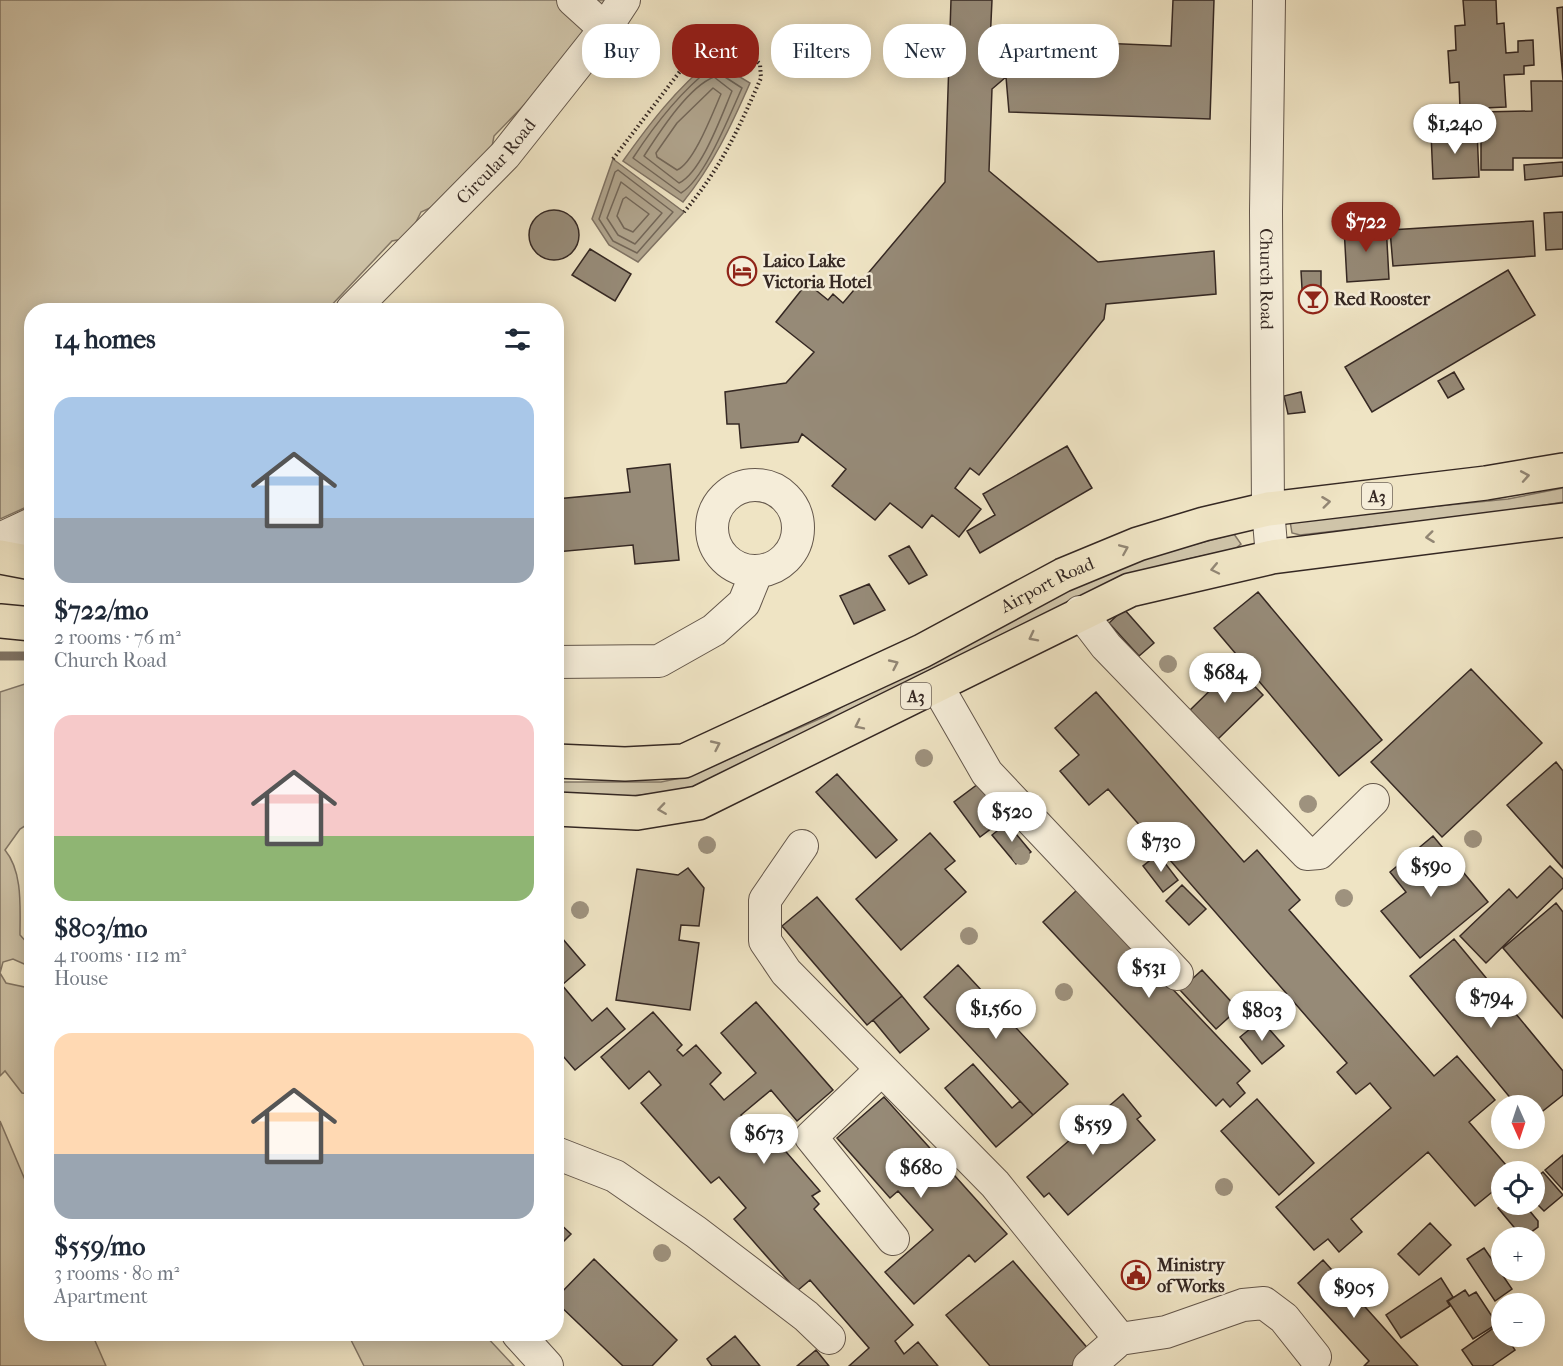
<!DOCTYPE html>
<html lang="en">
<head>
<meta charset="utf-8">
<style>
  body { margin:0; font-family:"IM FELL French Canon",serif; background:#f6f6f7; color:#1f2937; height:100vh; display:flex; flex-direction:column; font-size:22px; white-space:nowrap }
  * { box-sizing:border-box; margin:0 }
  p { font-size:20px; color:#747a83 }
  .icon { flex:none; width:33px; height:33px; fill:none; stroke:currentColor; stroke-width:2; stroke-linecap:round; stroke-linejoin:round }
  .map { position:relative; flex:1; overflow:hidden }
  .side { position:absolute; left:24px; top:303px; width:540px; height:1038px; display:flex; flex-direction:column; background:#fff; border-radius:24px; box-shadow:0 3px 15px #0003 }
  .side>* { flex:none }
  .guide { position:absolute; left:582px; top:24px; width:570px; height:54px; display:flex; gap:12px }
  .needle { width:39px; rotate:177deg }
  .fabs { position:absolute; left:1491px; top:1095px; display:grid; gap:12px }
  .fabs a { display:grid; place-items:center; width:54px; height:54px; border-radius:50%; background:#fff; box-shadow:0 3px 15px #0003; font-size:30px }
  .price { position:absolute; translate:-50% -51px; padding:0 14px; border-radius:21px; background:#fff; color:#222; font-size:20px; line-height:39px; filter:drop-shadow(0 2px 3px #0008) }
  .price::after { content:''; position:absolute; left:50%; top:36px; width:18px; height:14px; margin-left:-9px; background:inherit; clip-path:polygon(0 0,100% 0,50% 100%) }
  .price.current { background:#8f2418; color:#fff }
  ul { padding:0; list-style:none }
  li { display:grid; align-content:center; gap:12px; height:318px; padding:0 30px }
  li span { display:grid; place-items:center; height:186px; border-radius:18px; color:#555 }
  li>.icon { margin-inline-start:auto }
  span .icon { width:108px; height:108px; fill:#fffc; stroke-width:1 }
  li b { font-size:26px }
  h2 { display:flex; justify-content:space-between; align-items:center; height:72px; padding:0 30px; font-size:26px }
  .pill { padding:0 21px; border-radius:24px; background:#fff; box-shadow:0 3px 15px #0003; font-size:21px; line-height:54px }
  .pill.current { background:#8f2418; color:#fff }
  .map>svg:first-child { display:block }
</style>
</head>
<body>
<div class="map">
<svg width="1563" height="1366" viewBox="0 0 1563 1366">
  <rect width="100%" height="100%" fill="#efe4c4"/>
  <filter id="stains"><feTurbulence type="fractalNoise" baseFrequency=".00333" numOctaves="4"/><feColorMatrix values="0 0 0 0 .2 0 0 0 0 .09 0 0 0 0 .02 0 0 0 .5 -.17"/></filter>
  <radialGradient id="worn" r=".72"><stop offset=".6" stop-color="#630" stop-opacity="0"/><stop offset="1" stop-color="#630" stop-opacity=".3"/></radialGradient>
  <!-- green -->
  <path fill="#cfc4a9" stroke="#827666" stroke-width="1.5" d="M0,0H607L562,66L494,136L491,152L443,202L421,212L408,238L392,241L327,310H32L31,505L0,519Z
    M1563,488V502L1512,511L1300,535L1292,533L1290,521L1508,499Z
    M1234,534L1241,544L1235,549L1188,559L1131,578L695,790L630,796L557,794V782H661L690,776L826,716L876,687L1055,596L1143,558Z
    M31,682V822L20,829L5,850C23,872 20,907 20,935L31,947V967L13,959L3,962L0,973L6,983L29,988L31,995V1094L22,1093L5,1071L0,1076V692Z
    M0,1121L31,1194L32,1334H92L106,1366H0Z
    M348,1334H484L514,1366H364Z"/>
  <!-- water -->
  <path fill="#b0a48d" stroke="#7f7263" stroke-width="1.5" d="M712,60L750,83C731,126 713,165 683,202L623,161C650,123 676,89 712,60Z
    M613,159L684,212L638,262L609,245L592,219Z"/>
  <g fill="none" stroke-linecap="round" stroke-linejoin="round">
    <!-- shore -->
    <path stroke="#726658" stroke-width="1.5" d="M711,68L742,88C730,114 705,179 681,193L633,158C655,124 679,93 711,68Z
      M714,77L732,91C722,114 702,172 679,183L644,156C659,133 688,87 714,77Z
      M713,88L721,94C713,112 694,163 677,170L657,157L656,153L677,123Z
      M618,170L673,212L637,253L613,241L599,219L615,172Z
      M621,182L662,213L635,244L618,235L607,218Z
      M626,197L649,214L633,232L624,228L617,216L623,199Z"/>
    <!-- stream -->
    <path stroke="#7f7263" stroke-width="9" d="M0,656H32"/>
  </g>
  <!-- building -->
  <path fill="#968a77" stroke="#352823" stroke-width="1.5" d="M951,0H992L989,65L1006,66L1007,39L1171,46L1173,0H1214L1210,119L1009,112L1006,77L992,89L989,171L1098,262L1214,251L1216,294L1106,304L1104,319L979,475L970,468L955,488L981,509L959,537L932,515L922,528L890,503L875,520L832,486L846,469L802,434L798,442L741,448L739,424H727L725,392L786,383L814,352L776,322L807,283L828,300L833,294L843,303L945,182Z
    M1463,0H1496L1497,24L1504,23L1506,53L1518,52V41L1533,40L1534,65L1524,66V74L1504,75L1506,107L1460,109L1459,82L1450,83L1448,51L1456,50L1455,26L1465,25Z
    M1563,7V80L1557,8Z
    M1531,81H1563V158H1513V170H1481V112L1532,111Z
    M1477,131L1479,177L1433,179L1431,133Z
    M1563,162V176L1525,180L1524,165Z
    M529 235a25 25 0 1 1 50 0a25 25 0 1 1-50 0Z
    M1563,212V249L1546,250L1544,213Z
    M1533,221L1535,256L1393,266L1390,230Z
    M1386,224L1389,279L1347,282L1344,227Z
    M590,249L631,274L615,301L572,275Z
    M1508,270L1535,315L1372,412L1345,367Z
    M1301,271H1321V305L1303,306Z
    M1454,372L1464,389L1448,398L1438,381Z
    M1301,392L1305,412L1288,414L1284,396Z
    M1067,446L1092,488L980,553L967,531L995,515L983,494Z
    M670,464L679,560L635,564L633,545L556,552V499L630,492L627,469Z
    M909,546L927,575L909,584L889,556Z
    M869,584L885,610L854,624L840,596Z
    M1258,592L1382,740L1339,776L1214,628Z
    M1124,609L1154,643L1139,656L1109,623Z
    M1235,666L1263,695L1216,741L1187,713Z
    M1471,669L1542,743L1442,837L1371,762Z
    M1096,692L1244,862L1257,850L1300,900L1289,910L1434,1076L1457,1056L1495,1100L1469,1122L1512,1172H1502V1184L1475,1206L1428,1152L1351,1219L1362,1232L1339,1252L1328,1239L1314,1250L1276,1207L1391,1108L1370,1083L1356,1094L1337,1072L1347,1063L1108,789L1089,805L1060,771L1079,755L1055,728Z
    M1556,762L1563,771V868L1507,805Z
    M837,774L897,840L876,858L816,792Z
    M978,784L1004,819L980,837L954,802Z
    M1007,823L1031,852L1016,864L992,835Z
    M930,833L955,861L945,869L966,892L901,950L856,899Z
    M1433,836L1488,902L1420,958L1381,911L1406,892L1390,872Z
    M1158,854L1178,880L1163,892L1143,866Z
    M1550,866L1563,879V888L1486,963L1460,936L1509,889L1517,898Z
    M688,868L704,888L699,926L681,925L679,940L699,943L690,1010L616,1000L637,869L678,875Z
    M1182,885L1206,909L1189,925L1166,901Z
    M1078,889L1250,1071L1237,1083L1245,1093L1230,1107L1223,1099L1216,1106L1043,922Z
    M817,897L902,996L867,1025L782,926Z
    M1556,903L1563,912V1018L1503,948Z
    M556,931L585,965L562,985L592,1021L607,1008L625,1029L575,1070L556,1048Z
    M1454,939L1563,1071V1095L1534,1118V1106H1517L1410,976Z
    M958,965L1068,1084L1033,1115L924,997Z
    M1202,970L1238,1009L1216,1029L1180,990Z
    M902,996L929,1029L900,1053L873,1020Z
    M756,1002L833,1090L797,1121L771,1090L741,1115L755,1131L762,1124L820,1191L812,1196L819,1204L814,1209L913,1325L895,1341L904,1354L918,1342L938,1366H849L869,1348L810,1280L797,1291L734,1219L746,1208L719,1177L711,1183L641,1103L661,1085L649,1071L629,1089L601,1057L653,1012L682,1045L677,1050L683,1056L696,1045L721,1073L710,1084L724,1100L756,1073L721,1033Z
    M1261,1020L1284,1046L1262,1064L1240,1037Z
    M973,1064L1012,1108L1020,1101L1033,1115L996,1147L945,1088Z
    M1123,1094L1141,1116L1137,1119L1155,1140L1068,1215L1049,1193L1044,1197L1027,1177Z
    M884,1097L1007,1234L975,1262L969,1255L914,1304L885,1272L933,1230L898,1191L890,1198L837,1138Z
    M1257,1099L1314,1163L1279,1195L1221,1131Z
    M1563,1155V1190L1545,1170Z
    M1543,1172L1563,1195L1544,1211L1534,1201V1179Z
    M1503,1204H1524L1538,1221V1227L1523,1238L1498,1208Z
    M556,1220L571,1234L556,1249Z
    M1430,1223L1451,1245L1419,1275L1398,1254Z
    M1484,1248L1512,1289L1495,1301L1467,1259Z
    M594,1259L677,1340L652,1366H623L556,1302V1298Z
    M1323,1260L1418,1366H1364L1369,1361L1298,1283Z
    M1013,1261L1090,1351L1072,1366H990L946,1315Z
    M1441,1278L1453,1297L1447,1301L1450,1306L1401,1338L1386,1315Z
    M1465,1290L1469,1296L1476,1292L1497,1324L1473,1339L1448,1301Z
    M1498,1325L1502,1336H1506L1515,1350L1492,1366H1473L1462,1350Z
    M735,1336L760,1366H712L707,1359Z
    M816,1350L829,1366H797Z"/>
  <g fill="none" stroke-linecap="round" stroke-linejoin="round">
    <!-- minor casing -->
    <g stroke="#64574b" stroke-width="34">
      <g id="minor">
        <path d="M573,0L605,29"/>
        <path id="s1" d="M1269,0L1266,211L1268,509L1272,557"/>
        <path id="s2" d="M352,310L505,155L605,29L624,0"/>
        <circle cx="755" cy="528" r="43"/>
        <path d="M0,539L32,524"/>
        <path d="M1080,612L1106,646L1307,854L1319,853L1373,800"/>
        <path d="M556,662L659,661L714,630L744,603L757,571"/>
        <path d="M937,686L987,773L1177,974"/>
        <path d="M802,846L765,900V941L786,972L995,1184L1120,1339"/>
        <path d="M881,1070L811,1137L893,1239"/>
        <path d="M556,1153L615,1176L696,1232L806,1316L829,1338"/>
        <path d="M518,1334L547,1366"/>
        <path d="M1089,1366L1120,1339L1166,1332L1243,1305L1264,1303L1284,1318L1315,1357"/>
      </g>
    </g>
    <!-- highway casing -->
    <g stroke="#352823" stroke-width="36">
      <g id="highway">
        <path d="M0,557L32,563"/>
        <path d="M0,621L32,624"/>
        <path id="s3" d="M556,761L625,764L684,761L922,651L1063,575L1138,544L1204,524L1268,509L1486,483L1563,470"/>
        <path d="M556,809L637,813L698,803L1130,590L1272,557L1563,520"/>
      </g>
    </g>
    <!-- path -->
    <path stroke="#352823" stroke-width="4" stroke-dasharray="1.5 3" stroke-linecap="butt" d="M613,159L681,70L703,53L737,44L760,64L761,78C738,130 721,168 684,212"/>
    <!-- minor -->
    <use href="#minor" stroke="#f5edd9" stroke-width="32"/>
    <!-- highway -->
    <use href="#highway" stroke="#efe4c4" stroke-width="33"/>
  </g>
  <!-- trees -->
  <g fill="#9e927e">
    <circle cx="1168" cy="664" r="9"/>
    <circle cx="924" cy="758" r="9"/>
    <circle cx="1308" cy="804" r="9"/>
    <circle cx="1473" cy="839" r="9"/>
    <circle cx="707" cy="845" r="9"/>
    <circle cx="1021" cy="856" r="9"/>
    <circle cx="1344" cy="898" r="9"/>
    <circle cx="580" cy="910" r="9"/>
    <circle cx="969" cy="936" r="9"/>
    <circle cx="1064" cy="992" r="9"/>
    <circle cx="1224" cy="1187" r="9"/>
    <circle cx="662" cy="1253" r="9"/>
  </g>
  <!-- one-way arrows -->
  <defs><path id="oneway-chevron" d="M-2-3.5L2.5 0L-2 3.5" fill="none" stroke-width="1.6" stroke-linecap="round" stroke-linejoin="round" transform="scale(1.5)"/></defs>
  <g stroke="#928674">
    <use href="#oneway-chevron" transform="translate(1525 476) rotate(-10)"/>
    <use href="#oneway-chevron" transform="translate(1326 502) rotate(-7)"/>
    <use href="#oneway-chevron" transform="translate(1430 537) rotate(173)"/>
    <use href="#oneway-chevron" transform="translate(1124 549) rotate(-23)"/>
    <use href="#oneway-chevron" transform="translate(1215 569) rotate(168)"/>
    <use href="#oneway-chevron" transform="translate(1033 637) rotate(153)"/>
    <use href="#oneway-chevron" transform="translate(894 664) rotate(-25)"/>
    <use href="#oneway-chevron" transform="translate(859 725) rotate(154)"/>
    <use href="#oneway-chevron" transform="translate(716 745) rotate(-25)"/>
    <use href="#oneway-chevron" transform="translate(662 809) rotate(172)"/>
  </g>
  <!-- icons -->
  <defs>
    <g id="hotel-ring" transform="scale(1.5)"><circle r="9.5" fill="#f5edd9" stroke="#8f2418" stroke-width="1.5"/><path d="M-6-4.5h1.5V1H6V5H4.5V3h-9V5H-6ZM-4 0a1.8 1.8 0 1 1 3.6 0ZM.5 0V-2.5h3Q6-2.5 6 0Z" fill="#8f2418"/></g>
    <g id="bar-ring" transform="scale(1.5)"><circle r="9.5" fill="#f5edd9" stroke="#8f2418" stroke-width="1.5"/><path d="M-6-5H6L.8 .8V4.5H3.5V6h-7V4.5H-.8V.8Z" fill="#8f2418"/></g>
    <g id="civic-ring" transform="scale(1.5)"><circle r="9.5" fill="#f5edd9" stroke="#8f2418" stroke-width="1.5"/><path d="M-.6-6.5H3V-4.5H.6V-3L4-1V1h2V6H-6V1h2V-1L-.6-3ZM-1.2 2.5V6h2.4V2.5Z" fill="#8f2418"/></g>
  </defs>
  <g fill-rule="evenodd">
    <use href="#hotel-ring" x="742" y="271"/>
    <use href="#bar-ring" x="1313" y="299"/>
    <use href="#civic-ring" x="1136" y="1275"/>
  </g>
  <g text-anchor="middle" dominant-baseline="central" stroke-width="5" stroke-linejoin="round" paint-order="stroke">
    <!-- shield labels -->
    <g fill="#f5edd9" stroke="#6f635a" stroke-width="1.5">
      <rect x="1362" y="483" width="30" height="26" rx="4.5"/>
      <rect x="901" y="683" width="30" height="26" rx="4.5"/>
    </g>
    <g font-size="16" font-weight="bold" fill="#352823">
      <text x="1377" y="496">A3</text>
      <text x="916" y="696">A3</text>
    </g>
    <!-- street labels -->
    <g font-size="18" fill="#352823" stroke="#f5edd9">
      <text stroke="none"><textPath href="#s2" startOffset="207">Circular Road</textPath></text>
      <text stroke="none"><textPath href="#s1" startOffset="279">Church Road</textPath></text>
      <text stroke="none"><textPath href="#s3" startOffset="532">Airport Road</textPath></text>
    </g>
    <!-- poi labels -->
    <g font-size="18" font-weight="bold" fill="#352823" stroke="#f5edd9" text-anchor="start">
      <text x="763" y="261">Laico Lake<tspan x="763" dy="21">Victoria Hotel</tspan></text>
      <text x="1334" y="299">Red Rooster</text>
      <text x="1157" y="1265">Ministry<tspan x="1157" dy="21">of Works</tspan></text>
    </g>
  </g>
  <rect width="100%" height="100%" filter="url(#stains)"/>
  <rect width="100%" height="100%" fill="url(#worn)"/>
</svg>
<div class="fabs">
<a><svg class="needle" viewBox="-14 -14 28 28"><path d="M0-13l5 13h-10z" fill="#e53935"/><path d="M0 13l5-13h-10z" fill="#747a83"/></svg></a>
<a><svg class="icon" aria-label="locate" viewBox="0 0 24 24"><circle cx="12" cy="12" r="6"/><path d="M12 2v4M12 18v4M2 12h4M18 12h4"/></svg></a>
<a>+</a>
<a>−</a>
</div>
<b class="price" style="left:1455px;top:155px">$1,240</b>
<b class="price current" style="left:1366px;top:253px">$722</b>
<b class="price" style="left:1225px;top:704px">$684</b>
<b class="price" style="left:1012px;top:843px">$520</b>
<b class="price" style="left:1161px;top:873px">$730</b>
<b class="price" style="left:1431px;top:898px">$590</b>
<b class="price" style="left:1149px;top:999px">$531</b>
<b class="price" style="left:1491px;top:1029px">$794</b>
<b class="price" style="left:996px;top:1040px">$1,560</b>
<b class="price" style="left:1262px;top:1042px">$803</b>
<b class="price" style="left:1093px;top:1156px">$559</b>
<b class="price" style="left:764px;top:1165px">$673</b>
<b class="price" style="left:921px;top:1199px">$680</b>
<b class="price" style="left:1354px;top:1319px">$905</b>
<div class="guide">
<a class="pill">Buy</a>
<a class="pill current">Rent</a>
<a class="pill">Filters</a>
<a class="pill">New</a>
<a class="pill">Apartment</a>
</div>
<section class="side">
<h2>14 homes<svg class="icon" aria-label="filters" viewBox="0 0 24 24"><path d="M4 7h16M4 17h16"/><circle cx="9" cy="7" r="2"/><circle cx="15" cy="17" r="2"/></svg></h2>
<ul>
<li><span style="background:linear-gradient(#a9c7e8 65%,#9aa5b1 0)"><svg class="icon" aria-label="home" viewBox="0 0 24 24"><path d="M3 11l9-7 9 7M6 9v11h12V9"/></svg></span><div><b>$722/mo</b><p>2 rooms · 76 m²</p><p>Church Road</p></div></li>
<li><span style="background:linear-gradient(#f6c9c9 65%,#8fb573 0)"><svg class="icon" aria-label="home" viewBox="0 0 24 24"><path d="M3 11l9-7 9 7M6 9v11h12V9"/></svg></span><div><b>$803/mo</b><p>4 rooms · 112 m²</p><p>House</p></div></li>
<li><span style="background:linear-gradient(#ffd9b3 65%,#9aa5b1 0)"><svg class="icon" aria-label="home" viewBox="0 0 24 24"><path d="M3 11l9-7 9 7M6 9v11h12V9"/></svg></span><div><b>$559/mo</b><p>3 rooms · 80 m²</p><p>Apartment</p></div></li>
</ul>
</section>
</div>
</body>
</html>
